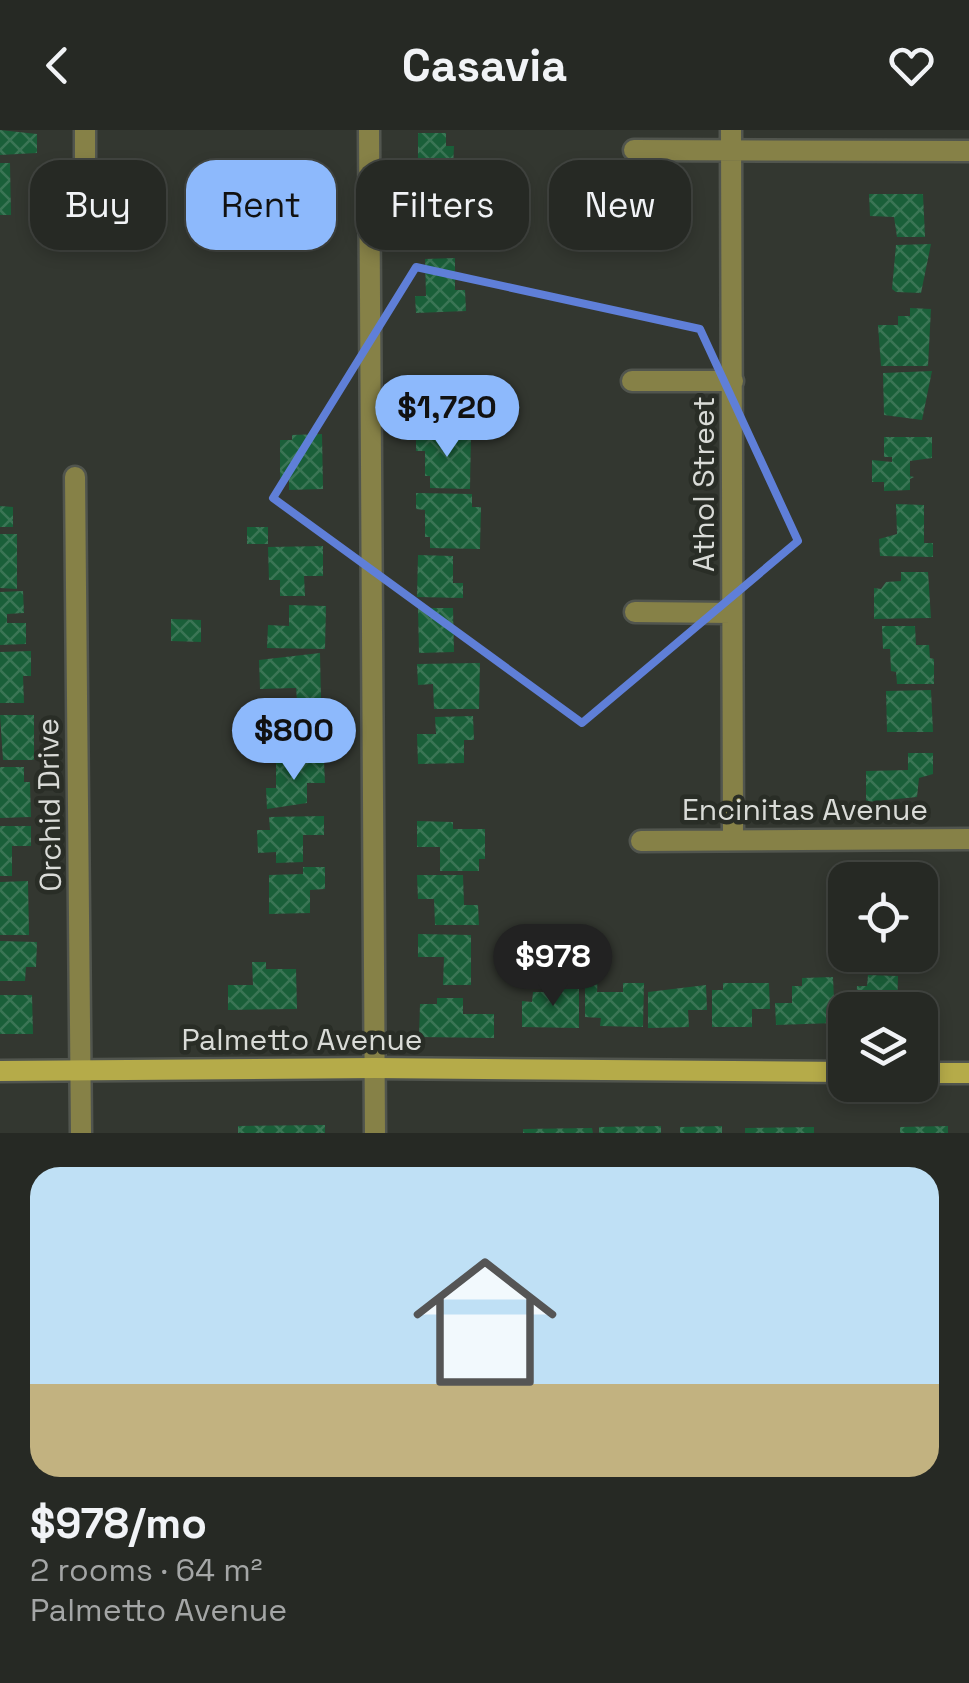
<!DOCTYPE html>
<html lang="en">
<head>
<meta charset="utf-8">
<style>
  body { margin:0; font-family:"Space Grotesk",sans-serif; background:#2e312c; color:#f1f3f6; height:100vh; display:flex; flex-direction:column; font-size:38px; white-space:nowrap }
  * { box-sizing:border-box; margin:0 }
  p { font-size:32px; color:#a4a6a6 }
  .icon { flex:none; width:55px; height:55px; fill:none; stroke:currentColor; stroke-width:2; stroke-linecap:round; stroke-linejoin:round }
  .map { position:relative; height:1003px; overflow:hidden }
  .panel { display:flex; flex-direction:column; background:#262924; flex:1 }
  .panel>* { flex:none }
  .banner { position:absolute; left:30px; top:30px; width:910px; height:90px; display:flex; gap:20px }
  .controls { position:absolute; left:828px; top:732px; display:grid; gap:20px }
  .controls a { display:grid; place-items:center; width:110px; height:110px; border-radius:20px; background:#262924; box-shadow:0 5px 15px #0003,0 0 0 2px #424541; font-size:50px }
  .price { position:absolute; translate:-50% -85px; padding:0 22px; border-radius:35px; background:#8db9fc; color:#111; font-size:32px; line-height:65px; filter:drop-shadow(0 2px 5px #0008) }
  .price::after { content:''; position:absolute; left:50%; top:60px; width:30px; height:22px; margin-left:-15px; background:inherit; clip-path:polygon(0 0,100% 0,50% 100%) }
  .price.on { background:#222; color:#fff }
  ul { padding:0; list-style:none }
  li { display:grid; align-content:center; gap:20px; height:530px; padding:0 30px }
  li+li { border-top:2px solid #424541 }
  li span { display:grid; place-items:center; height:310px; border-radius:30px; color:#555 }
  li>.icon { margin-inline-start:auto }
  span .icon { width:180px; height:180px; fill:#fffc; stroke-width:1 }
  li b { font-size:42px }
  .tag { padding:0 35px; border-radius:30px; background:#262924; box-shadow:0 5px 15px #0003,0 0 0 2px #424541; font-size:35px; line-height:90px }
  .tag.on { background:#8db9fc; color:#111 }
  header { display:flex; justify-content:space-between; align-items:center; height:130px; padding:0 30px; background:#262924; font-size:45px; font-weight:700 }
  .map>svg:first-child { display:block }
</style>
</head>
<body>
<header><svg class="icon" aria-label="back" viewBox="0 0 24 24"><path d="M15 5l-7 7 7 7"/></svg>Casavia<svg class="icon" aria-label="heart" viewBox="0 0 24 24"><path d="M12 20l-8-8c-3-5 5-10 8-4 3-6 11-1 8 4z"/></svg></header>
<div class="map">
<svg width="969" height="1003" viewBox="0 0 969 1003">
  <defs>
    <pattern id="building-cross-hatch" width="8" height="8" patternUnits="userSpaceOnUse" patternTransform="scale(2.5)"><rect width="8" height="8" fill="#1a5f39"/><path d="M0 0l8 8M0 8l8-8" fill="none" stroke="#3b7555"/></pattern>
  </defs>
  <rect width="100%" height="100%" fill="#333730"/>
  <!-- building -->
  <path fill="url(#building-cross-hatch)" d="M0,0L37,4V23L0,25Z
    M418,3H446V16H454L453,38H490L489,66L418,65Z
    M0,33H10L11,85H0Z
    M221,39V61L190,62V40Z
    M869,64H923L925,107H897L894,87L870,86Z
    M931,114L921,163L896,162L892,159L896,115Z
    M455,128V160H465L466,181L416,183L415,166H426L425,129Z
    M910,178L931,179L928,236H881L878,195H898V186H910Z
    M932,241L922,290L884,285L883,243Z
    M426,246H454V257H466L465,300L415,299V284H425Z
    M322,304L323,359L289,360V347L280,348V310H292V305Z
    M416,304L471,305L470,359L430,358V346H425V321H416Z
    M884,307H932V328L910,331V346L914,347L910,349V360L884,361V352H872V330L892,332V327H884Z
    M416,363L472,364V377H481L480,419L430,418V407H425V380L416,379Z
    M896,374L924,375V413H933V427L880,426L879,409L897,404Z
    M0,376L13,377V397H0Z
    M247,397H268V414H247Z
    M0,404H17V459L0,458Z
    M323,416V446H304L305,466H280V450H269L268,417Z
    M418,425L453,426V453H463V468L417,467Z
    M901,442H928L931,488L874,489V458L881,459L886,452L901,451Z
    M23,461L24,483L7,484V493H26V514L0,515V462Z
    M289,475L326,476L325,519L267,518L268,495L289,496Z
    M418,478H453L454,522L419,523Z
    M171,489L201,490V512L171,511Z
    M882,496H915L916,515H929L930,528L934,529V554H897L896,542L891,541L890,519H883Z
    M31,521V546H23L24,573H0V522Z
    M320,523L321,569L297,570L296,558L260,559L259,530Z
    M480,533L479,579H434L433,554L418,555L417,534Z
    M931,560L933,602H887L886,561Z
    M283,577V598L263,599L262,578Z
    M0,585H34V630H3Z
    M473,586L474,610H464V633L418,634L417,604H436L435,587Z
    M292,588H322V625H291Z
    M908,623H933V644L919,648L917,667L866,672V641L908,640Z
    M276,632H324L325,653H307V673L267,679L266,658H276Z
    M0,637H24V652H30L31,687L0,688Z
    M324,686V705H303V732L276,733V722L258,723L257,700H270L269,687Z
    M417,691L453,692V699H485V729H479V741H440V717H417Z
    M0,696H31V716H12V746H0Z
    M303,737H325V759L310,760V783L269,784V745L303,744Z
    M417,745H463L464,775H478L479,795H435L434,769H418Z
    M28,751L29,805H0V752Z
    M418,804L471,805V855H443L444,827H418Z
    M0,811L37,812L36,837H26L25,851H0Z
    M252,832H266V839H296L297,879L228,880V855H253Z
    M585,843L598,844L597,862H623V853H644L643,897L600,896L601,888L585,887Z
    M868,845L898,846L897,880H845V898H839V872L856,873L857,856H867Z
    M833,847L835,893L776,895L775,873H792V856H802V848Z
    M562,852H579V898L522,897V871L532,872L533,862H562Z
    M723,853H769L770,879H752V897H712V860H723Z
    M706,855L707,880H688L689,897L648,898V862Z
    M0,865H32L33,904H0Z
    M437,868H463V884H494V908L419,907L420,874H437Z
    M325,995V1003H238V996Z
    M661,996V1003H599V997Z
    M722,996V1003H680V997Z
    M948,996V1003H900V997Z
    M814,997V1003H745V998Z
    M592,998L593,1003H523V999Z"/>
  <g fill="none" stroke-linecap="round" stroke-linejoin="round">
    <!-- street casing -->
    <g stroke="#51554e" stroke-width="25">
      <path id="street" d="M369,0L375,1003
        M731,0L733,708
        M634,20L969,21
        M85,83V0
        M632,251H733
        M75,347L81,1003
        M635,482L732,483
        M641,711L969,709"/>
    </g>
    <!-- secondary casing -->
    <g stroke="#51554e" stroke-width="25">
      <path id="secondary" d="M0,941L375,938L845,942
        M920,943H969"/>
    </g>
    <!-- street -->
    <use href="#street" stroke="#868147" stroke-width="20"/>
    <!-- secondary -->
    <use href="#secondary" stroke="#b5ab49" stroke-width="20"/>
  </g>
  <!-- marked area -->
  <path fill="none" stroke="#5f7fd8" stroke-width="8" stroke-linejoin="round" d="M416,137L700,199L798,411L582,593L273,368Z"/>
  <g text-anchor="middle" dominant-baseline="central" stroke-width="9" stroke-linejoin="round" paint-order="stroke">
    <!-- street labels -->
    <g font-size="30" fill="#d9dbd7" stroke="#292d26">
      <text transform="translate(703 354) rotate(-90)">Athol Street</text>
      <text transform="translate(49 675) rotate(-91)">Orchid Drive</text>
      <text x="805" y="679">Encinitas Avenue</text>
      <text x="302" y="909">Palmetto Avenue</text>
    </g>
  </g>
</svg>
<div class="controls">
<a><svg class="icon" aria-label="locate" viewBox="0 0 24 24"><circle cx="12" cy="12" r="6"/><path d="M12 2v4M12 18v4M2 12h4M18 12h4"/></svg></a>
<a><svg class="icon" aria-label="layers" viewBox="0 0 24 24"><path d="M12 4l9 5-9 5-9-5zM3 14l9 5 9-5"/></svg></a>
</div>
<b class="price" style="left:447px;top:330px">$1,720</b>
<b class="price" style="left:294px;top:653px">$800</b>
<b class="price on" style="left:553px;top:879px">$978</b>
<div class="banner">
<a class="tag">Buy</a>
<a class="tag on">Rent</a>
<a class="tag">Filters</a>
<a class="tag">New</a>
</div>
</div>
<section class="panel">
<ul>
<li><span style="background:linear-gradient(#bfe0f5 70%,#c2b280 0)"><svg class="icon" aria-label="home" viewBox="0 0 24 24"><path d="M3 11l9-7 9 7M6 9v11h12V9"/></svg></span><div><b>$978/mo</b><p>2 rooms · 64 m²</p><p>Palmetto Avenue</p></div></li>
</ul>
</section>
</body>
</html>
